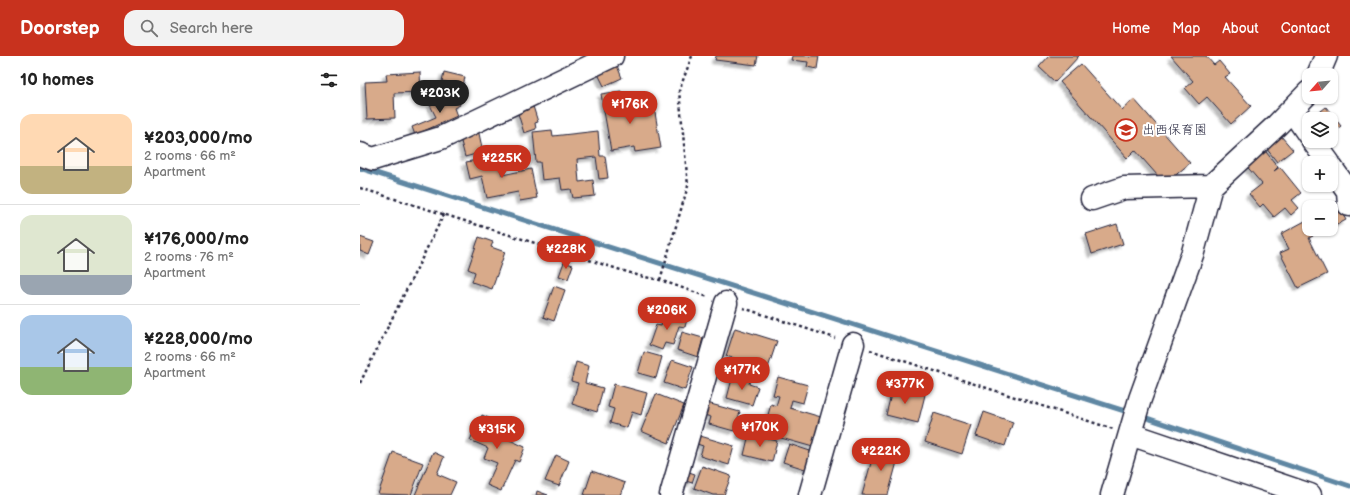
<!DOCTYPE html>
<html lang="en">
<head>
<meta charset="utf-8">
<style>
  body { margin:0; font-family:"Balsamiq Sans","Klee One",sans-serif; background:#f2f2f2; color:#222; height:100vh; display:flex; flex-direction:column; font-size:15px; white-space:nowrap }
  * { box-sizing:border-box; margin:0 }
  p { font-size:13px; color:#767676 }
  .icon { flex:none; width:22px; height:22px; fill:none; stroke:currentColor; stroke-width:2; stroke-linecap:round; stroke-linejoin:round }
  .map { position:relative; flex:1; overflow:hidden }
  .panel { display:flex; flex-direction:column; background:#fff; width:360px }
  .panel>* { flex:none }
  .needle { width:26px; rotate:243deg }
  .tools { position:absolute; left:942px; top:12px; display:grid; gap:8px }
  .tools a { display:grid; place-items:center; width:36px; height:36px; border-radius:8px; background:#fff; box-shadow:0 1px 3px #0004; font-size:20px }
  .price { position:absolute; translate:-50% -34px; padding:0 9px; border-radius:14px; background:#c8321e; color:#fff; font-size:13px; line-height:26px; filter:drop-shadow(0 1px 2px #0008) }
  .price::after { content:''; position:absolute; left:50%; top:24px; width:12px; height:9px; margin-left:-6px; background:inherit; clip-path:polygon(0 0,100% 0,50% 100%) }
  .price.selected { background:#222; color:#fff }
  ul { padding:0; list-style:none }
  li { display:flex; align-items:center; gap:12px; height:100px; padding:0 20px }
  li+li { border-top:1px solid #e0e0e0 }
  li span { display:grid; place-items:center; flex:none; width:112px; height:80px; border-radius:12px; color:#555 }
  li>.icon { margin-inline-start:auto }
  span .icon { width:48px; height:48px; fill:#fffc; stroke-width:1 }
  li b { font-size:17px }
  h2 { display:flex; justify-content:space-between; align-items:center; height:48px; padding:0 20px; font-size:17px }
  header { display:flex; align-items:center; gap:24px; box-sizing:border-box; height:56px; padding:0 20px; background:#c8321e; color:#fff }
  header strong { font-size:19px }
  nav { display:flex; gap:22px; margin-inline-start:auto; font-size:14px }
  .search { width:280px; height:36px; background:#f2f2f2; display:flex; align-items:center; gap:10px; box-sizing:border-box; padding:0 14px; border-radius:12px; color:#767676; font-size:15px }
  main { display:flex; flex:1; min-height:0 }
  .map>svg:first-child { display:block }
</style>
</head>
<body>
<header>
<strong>Doorstep</strong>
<div class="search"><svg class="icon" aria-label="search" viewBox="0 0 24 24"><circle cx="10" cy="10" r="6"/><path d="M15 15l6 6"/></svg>Search here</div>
<nav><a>Home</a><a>Map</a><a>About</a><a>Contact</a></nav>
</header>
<main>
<section class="panel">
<h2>10 homes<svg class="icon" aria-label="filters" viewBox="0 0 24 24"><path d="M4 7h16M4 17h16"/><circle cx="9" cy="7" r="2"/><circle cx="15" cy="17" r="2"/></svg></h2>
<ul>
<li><span style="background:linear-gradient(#ffd9b3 65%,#c2b280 0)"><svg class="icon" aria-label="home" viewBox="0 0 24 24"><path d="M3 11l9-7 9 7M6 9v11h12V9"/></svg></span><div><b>¥203,000/mo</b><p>2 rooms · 66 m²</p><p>Apartment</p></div></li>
<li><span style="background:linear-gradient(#dfe7d0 75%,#9aa5b1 0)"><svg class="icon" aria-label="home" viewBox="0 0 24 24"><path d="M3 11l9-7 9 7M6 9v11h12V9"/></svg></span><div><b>¥176,000/mo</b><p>2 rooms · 76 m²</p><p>Apartment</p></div></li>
<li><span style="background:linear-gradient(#a9c7e8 65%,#8fb573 0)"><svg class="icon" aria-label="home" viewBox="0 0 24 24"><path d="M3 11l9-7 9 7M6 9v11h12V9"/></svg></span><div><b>¥228,000/mo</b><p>2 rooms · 66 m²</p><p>Apartment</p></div></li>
</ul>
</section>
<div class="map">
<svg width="990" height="439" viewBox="0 0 990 439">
  <defs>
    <filter id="shadow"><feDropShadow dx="-3.5" dy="3.5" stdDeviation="1" flood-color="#0004"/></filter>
  </defs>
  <rect width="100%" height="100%" fill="#fff"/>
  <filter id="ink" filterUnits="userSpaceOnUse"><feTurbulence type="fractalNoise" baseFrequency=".025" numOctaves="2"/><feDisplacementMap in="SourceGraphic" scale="8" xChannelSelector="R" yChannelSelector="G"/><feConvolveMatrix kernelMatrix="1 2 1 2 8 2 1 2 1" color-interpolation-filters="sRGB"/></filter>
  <g filter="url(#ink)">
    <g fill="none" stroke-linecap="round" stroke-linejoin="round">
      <!-- stream -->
      <path stroke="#5f87a3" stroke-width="5" d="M0,112L771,357
        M781,360L990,430"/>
    </g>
    <!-- building -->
    <path fill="#d8aa8a" stroke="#22223b" filter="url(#shadow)" d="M356,0H398L396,9L355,4Z
      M432,0H459L457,13L447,11L448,6L431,4Z
      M689,0H719L695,26L679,11Z
      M811,0H846L854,9L859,5L870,18L865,21L891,50L871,68L847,41L839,48L825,32L833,25Z
      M256,7L262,22L244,30L237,16Z
      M721,8L762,54L774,43L830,107L805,128L775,94L767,102L700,26Z
      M60,16L61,36L34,37L35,62L7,63L5,26L27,25L26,18Z
      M84,16L105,21L103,30L82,25Z
      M261,35L264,56L294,51L301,92L275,96L274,91L251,95L241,38Z
      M95,37L100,49L94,52L97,60L55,79L52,71L76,61L70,49Z
      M172,47L178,66L175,67L176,73L164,77L156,51Z
      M966,51L981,70L971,78V63H951Z
      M118,73L123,96L105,101L99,78Z
      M192,74L193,80L238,75L240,100H245L248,122L239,123L236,101L217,103L219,126L233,124L235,140L213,142L211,133L202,134L200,122L182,124L180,106H176L173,76Z
      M921,80L933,94L917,106L906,92Z
      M902,91L918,111L914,115L920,111L941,137L932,144L939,152L931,159L925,152L914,161L903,148L900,151L889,138L902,128L883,106Z
      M139,100L142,119L171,113L177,142L160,145L158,136L127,142L122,120L110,123L106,106Z
      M978,150L986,164L971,172V154Z
      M945,165L953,180L949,182L967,218L938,232L920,197L929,193L921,178Z
      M757,168L763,188L732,198L726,178Z
      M0,181L14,186L9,199L0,195Z
      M119,181L133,186L131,191L145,196L132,233L112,226L115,216L108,213Z
      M204,206L213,209L208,223L199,220Z
      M194,230L205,234L194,265L183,261Z
      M306,255L327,263L325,271L319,270L313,289L305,287L302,294L289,289L296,269L301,270Z
      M375,272L417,285L408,312L366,300Z
      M322,276L343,282L338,301L317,294Z
      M284,296L302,301L296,322L278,317Z
      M312,304L333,311L325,334L304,327Z
      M216,306L229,310L225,327L243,332L237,356L212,348L218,327L211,325Z
      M373,319L390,324L389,328L398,331L392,349L367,342Z
      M418,321L448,329L443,347L432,344L430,352L461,361L453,391L403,377L411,348L416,350L419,340L413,339Z
      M254,328L287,337L281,359L272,356L267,372L250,367L254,353L248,351Z
      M533,330L565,339L558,367L526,359Z
      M296,338L324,349L309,387L281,375Z
      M347,347L380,356L374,375L349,368L351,361L344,359Z
      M624,356L653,366L645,390L616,380Z
      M574,357L611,369L602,398L565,386Z
      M122,359L142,368L137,378L165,391L159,406L155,404L141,435L127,429L137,407L124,402L128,392L110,384Z
      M382,372L390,375L387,381L379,379Z
      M389,378L417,385L412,406L384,399Z
      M337,379L374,390L369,409L340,400L343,390L334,387Z
      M429,388L453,396L448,414L423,406Z
      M516,389L540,395L528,439H502Z
      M33,396L63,407L51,439L18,438Z
      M73,396L84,401L77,418L96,426L90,439H55Z
      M196,399L209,405L199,430L185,425Z
      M342,410L371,420L364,439H353L334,432Z
      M232,415L265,427L260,439H224Z
      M326,415L335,418L332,427L323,424Z
      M177,435L188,439H176Z"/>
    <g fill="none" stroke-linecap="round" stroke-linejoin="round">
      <!-- minor casing -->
      <g stroke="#22223b" stroke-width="25">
        <path id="minor" d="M958,19L966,0
          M932,54L949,79
          M953,85L969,107
          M0,98L13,103L81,82L252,0
          M971,111L988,135L989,149
          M732,143L764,132L851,130
          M770,378L950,439
          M311,439L366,247
          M450,439L493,288
          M752,439L780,343L833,196L851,130L917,69L949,36"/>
      </g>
      <!-- path -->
      <path stroke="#22223b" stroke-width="2.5" stroke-dasharray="3 3" stroke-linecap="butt" d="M0,132L280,220L300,224L348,241
        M300,224L328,130L319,35L332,0
        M383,252L475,282
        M510,294L753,373
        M0,327L84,158"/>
      <!-- minor -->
      <use href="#minor" stroke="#fff" stroke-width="22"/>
    </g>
  </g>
  <!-- icons -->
  <defs>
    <g id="school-ring" transform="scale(1.15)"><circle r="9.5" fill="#fff" stroke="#c8321e" stroke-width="1.5"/><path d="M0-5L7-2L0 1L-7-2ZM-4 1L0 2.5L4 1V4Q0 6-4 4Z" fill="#c8321e"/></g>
  </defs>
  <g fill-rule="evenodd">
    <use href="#school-ring" x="766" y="74"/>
  </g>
  <g text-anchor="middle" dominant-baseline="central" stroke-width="4" stroke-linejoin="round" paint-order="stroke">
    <!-- poi labels -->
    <g font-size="13" fill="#22223b" stroke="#fff" text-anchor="start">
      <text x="782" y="74">出西保育園</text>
    </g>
  </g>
</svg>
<div class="tools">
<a><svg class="needle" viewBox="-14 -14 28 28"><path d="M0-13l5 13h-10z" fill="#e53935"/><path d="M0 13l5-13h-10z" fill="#767676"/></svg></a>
<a><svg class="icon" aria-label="layers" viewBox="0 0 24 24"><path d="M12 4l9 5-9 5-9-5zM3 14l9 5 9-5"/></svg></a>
<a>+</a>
<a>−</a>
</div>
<b class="price selected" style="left:80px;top:58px">¥203K</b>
<b class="price" style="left:270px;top:69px">¥176K</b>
<b class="price" style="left:142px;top:123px">¥225K</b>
<b class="price" style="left:206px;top:214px">¥228K</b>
<b class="price" style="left:307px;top:275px">¥206K</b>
<b class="price" style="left:382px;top:335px">¥177K</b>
<b class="price" style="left:545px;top:349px">¥377K</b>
<b class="price" style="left:400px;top:392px">¥170K</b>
<b class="price" style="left:137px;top:394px">¥315K</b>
<b class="price" style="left:521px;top:416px">¥222K</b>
</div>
</main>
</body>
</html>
